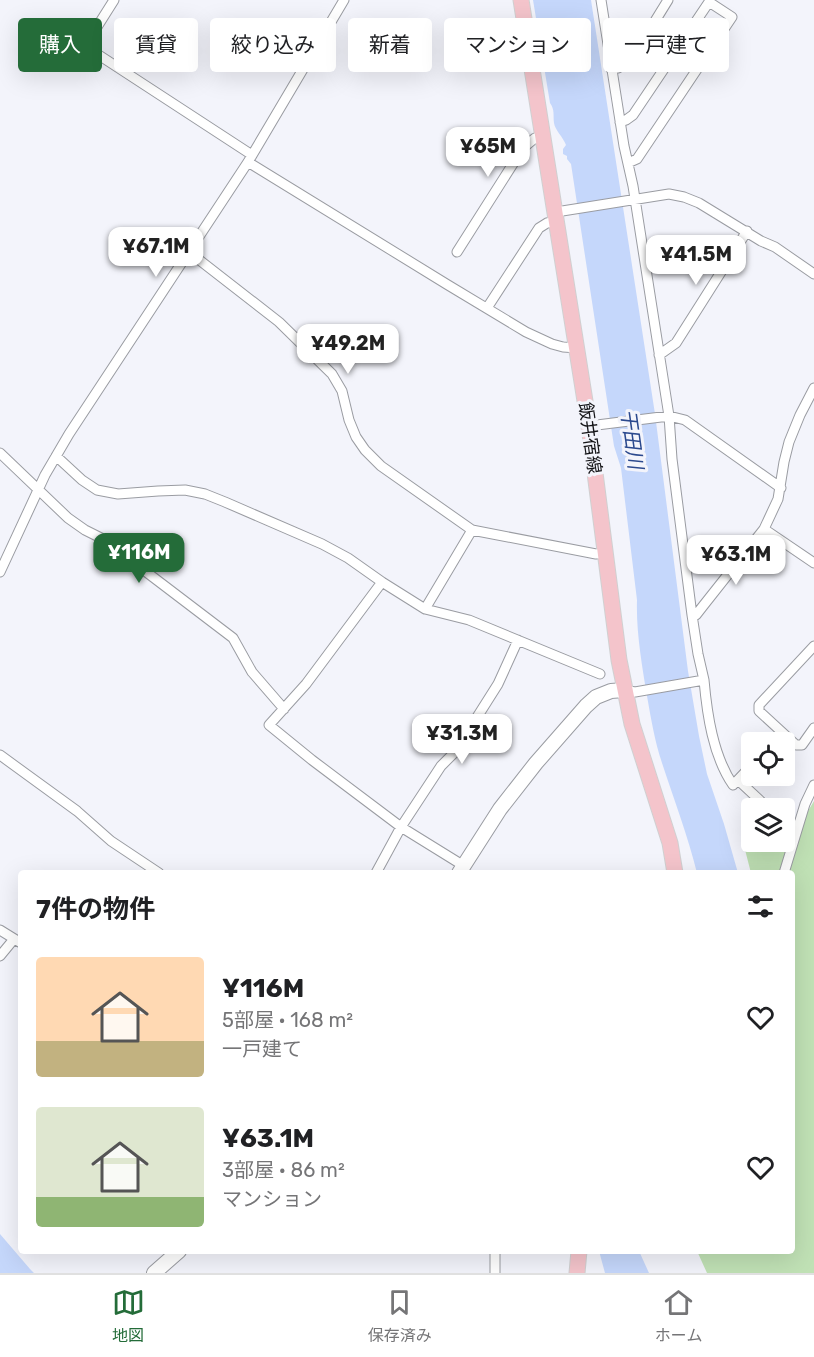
<!DOCTYPE html>
<html lang="ja">
<head>
<meta charset="utf-8">
<style>
  body { margin:0; font-family:Rubik,"Noto Sans JP",sans-serif; background:#f6f6f6; color:#202124; height:100vh; display:flex; flex-direction:column; font-size:22px; white-space:nowrap }
  * { box-sizing:border-box; margin:0 }
  p { font-size:20px; color:#757577 }
  .icon { flex:none; width:33px; height:33px; fill:none; stroke:currentColor; stroke-width:2; stroke-linecap:round; stroke-linejoin:round }
  .map { position:relative; flex:1; overflow:hidden }
  .side { position:absolute; left:18px; top:870px; width:777px; height:384px; display:flex; flex-direction:column; background:#fff; border-radius:6px; box-shadow:0 6px 24px #0002 }
  .side>* { flex:none }
  .hud { position:absolute; left:18px; top:18px; width:778px; height:54px; display:flex; gap:12px }
  .controls { position:absolute; left:741px; top:732px; display:grid; gap:12px }
  .controls a { display:grid; place-items:center; width:54px; height:54px; border-radius:6px; background:#fff; box-shadow:0 6px 24px #0002; font-size:30px }
  .price { position:absolute; translate:-50% -51px; padding:0 14px; border-radius:12px; background:#fff; color:#222; font-size:20px; line-height:39px; filter:drop-shadow(0 2px 3px #0008) }
  .price::after { content:''; position:absolute; left:50%; top:36px; width:18px; height:14px; margin-left:-9px; background:inherit; clip-path:polygon(0 0,100% 0,50% 100%) }
  .price.active { background:#246c39; color:#fff }
  ul { padding:0; list-style:none }
  li { display:flex; align-items:center; gap:18px; height:150px; padding:0 18px }
  li span { display:grid; place-items:center; flex:none; width:168px; height:120px; border-radius:6px; color:#555 }
  li>.icon { margin-inline-start:auto }
  span .icon { width:72px; height:72px; fill:#fffc; stroke-width:1 }
  li b { font-size:26px }
  h2 { display:flex; justify-content:space-between; align-items:center; height:72px; padding:0 18px; font-size:26px }
  .chip { padding:0 21px; border-radius:6px; background:#fff; box-shadow:0 6px 24px #0002; font-size:21px; line-height:54px }
  .chip.active { background:#246c39; color:#fff }
  .tab-bar { display:flex; justify-content:space-around; align-items:center; height:84px; border-top:2px solid #e0e0e0; background:#fff; font-size:16px; color:#757577 }
  .tab-bar a { display:grid; justify-items:center; gap:3px }
  .tab-bar .active { color:#246c39 }
  .map>svg:first-child { display:block }
</style>
</head>
<body>
<div class="map">
<svg width="814" height="1273" viewBox="0 0 814 1273">
  <rect width="100%" height="100%" fill="#f3f4fb"/>
  <!-- green -->
  <path fill="#c0e1b5" d="M814,801V1273H707L697,1251H792V873H751L743,842L746,820L751,823L752,842H784L785,835L796,831Z"/>
  <!-- water -->
  <path fill="#c5d7fb" d="M533,0H591L655,414L688,671L699,736L707,774L724,824L738,873H697C688,836 674,800 662,763C655,742 651,719 647,696C642,665 636,632 637,600L621,468L614,446L571,164L567,159V156L563,154V149L566,145C563,137 555,130 554,123C553,115 555,110 550,103Z
    M0,1234L30,1269L34,1273H0Z
    M599,1251H639L649,1273H605Z"/>
  <g fill="none" stroke-linecap="round" stroke-linejoin="round">
    <!-- street casing -->
    <g stroke="#9a9ca2" stroke-width="11">
      <path id="street" d="M114,0L85,46L252,155
        M601,0L624,146L633,186L669,416L672,459L692,615L698,654L704,680L635,692L624,690
        M611,69L618,68L631,60L668,0
        M620,122L626,120L633,115L709,2L732,17L637,159L628,163
        M248,162L448,285L526,332L552,344L563,347L577,348
        M556,212L669,194L684,197L699,203L761,241L775,247L814,274
        M189,252L279,322L332,374L342,391L349,420L356,437L365,450L381,466L472,530
        M457,252L523,148L535,138L543,136
        M487,308L539,228L547,223L557,221
        M659,355L676,343L747,231
        M589,426L669,416L685,420L781,488
        M0,453L68,518L85,530L103,539L233,638L252,672L284,709
        M56,456L82,480L97,490L118,494L158,491L185,490L205,494L225,502L322,544L348,558L382,582
        M764,529L814,563
        M0,572L45,475L69,434L248,162L344,0
        M425,609L382,582L306,684L269,725L312,760L401,827L464,866
        M692,615H696L703,606L764,529L778,499L784,462L789,442L800,415L814,388
        M814,646L759,705V711L796,745H802L814,728
        M600,674L469,620L425,609L472,530L596,554L606,553
        M704,680C707,714 713,756 733,785L752,765
        M771,742L781,732
        M0,755L77,811L111,841L159,873
        M738,780L768,808
        M784,822L797,826
        M376,873L401,827L441,766L455,752L498,684L518,640
        M784,873L805,804L814,785
        M0,930L21,943
        M0,956L14,939
        M495,1251V1273"/>
    </g>
    <!-- secondary casing -->
    <g stroke="#9a9ca2" stroke-width="16">
      <path id="secondary" d="M459,873L500,809L536,763L586,706L596,697L611,691L624,690
        M154,1273L179,1251"/>
    </g>
    <!-- primary casing -->
    <g stroke="#d0d0d1" stroke-width="17">
      <path id="primary" d="M521,0L589,426L619,660L632,724L670,843L675,873
        M577,1273L579,1251"/>
    </g>
    <!-- street -->
    <use href="#street" stroke="#fff" stroke-width="9"/>
    <!-- secondary -->
    <use href="#secondary" stroke="#fff" stroke-width="14"/>
    <!-- primary -->
    <use href="#primary" stroke="#f4c4cb" stroke-width="15"/>
  </g>
  <g text-anchor="middle" dominant-baseline="central" stroke-width="6" stroke-linejoin="round" paint-order="stroke">
    <!-- street labels -->
    <g font-size="18" fill="#151518" stroke="#f3f4fb">
      <text transform="translate(590 438) rotate(82)">飯井宿線</text>
    </g>
    <!-- water labels -->
    <g font-size="20" font-style="italic" fill="#2b498e" stroke="#f3f4fb">
      <text transform="translate(632 439) rotate(82)">干田川</text>
    </g>
  </g>
</svg>
<div class="controls">
<a><svg class="icon" aria-label="locate" viewBox="0 0 24 24"><circle cx="12" cy="12" r="6"/><path d="M12 2v4M12 18v4M2 12h4M18 12h4"/></svg></a>
<a><svg class="icon" aria-label="layers" viewBox="0 0 24 24"><path d="M12 4l9 5-9 5-9-5zM3 14l9 5 9-5"/></svg></a>
</div>
<b class="price" style="left:488px;top:178px">¥65M</b>
<b class="price" style="left:156px;top:278px">¥67.1M</b>
<b class="price" style="left:696px;top:286px">¥41.5M</b>
<b class="price" style="left:348px;top:375px">¥49.2M</b>
<b class="price active" style="left:139px;top:584px">¥116M</b>
<b class="price" style="left:736px;top:586px">¥63.1M</b>
<b class="price" style="left:462px;top:765px">¥31.3M</b>
<div class="hud">
<a class="chip active">購入</a>
<a class="chip">賃貸</a>
<a class="chip">絞り込み</a>
<a class="chip">新着</a>
<a class="chip">マンション</a>
<a class="chip">一戸建て</a>
</div>
<section class="side">
<h2>7件の物件<svg class="icon" aria-label="filters" viewBox="0 0 24 24"><path d="M4 7h16M4 17h16"/><circle cx="9" cy="7" r="2"/><circle cx="15" cy="17" r="2"/></svg></h2>
<ul>
<li><span style="background:linear-gradient(#ffd9b3 70%,#c2b280 0)"><svg class="icon" aria-label="home" viewBox="0 0 24 24"><path d="M3 11l9-7 9 7M6 9v11h12V9"/></svg></span><div><b>¥116M</b><p>5部屋 · 168 m²</p><p>一戸建て</p></div><svg class="icon" aria-label="heart" viewBox="0 0 24 24"><path d="M12 20l-8-8c-3-5 5-10 8-4 3-6 11-1 8 4z"/></svg></li>
<li><span style="background:linear-gradient(#dfe7d0 75%,#8fb573 0)"><svg class="icon" aria-label="home" viewBox="0 0 24 24"><path d="M3 11l9-7 9 7M6 9v11h12V9"/></svg></span><div><b>¥63.1M</b><p>3部屋 · 86 m²</p><p>マンション</p></div><svg class="icon" aria-label="heart" viewBox="0 0 24 24"><path d="M12 20l-8-8c-3-5 5-10 8-4 3-6 11-1 8 4z"/></svg></li>
</ul>
</section>
</div>
<nav class="tab-bar">
<a class="active"><svg class="icon" aria-label="map" viewBox="0 0 24 24"><path d="M3 6l6-2 6 2 6-2v14l-6 2-6-2-6 2zM9 4v14M15 6v14"/></svg>地図</a>
<a><svg class="icon" aria-label="saved" viewBox="0 0 24 24"><path d="M7 4h10v16l-5-4-5 4z"/></svg>保存済み</a>
<a><svg class="icon" aria-label="home" viewBox="0 0 24 24"><path d="M3 11l9-7 9 7M6 9v11h12V9"/></svg>ホーム</a>
</nav>
</body>
</html>
